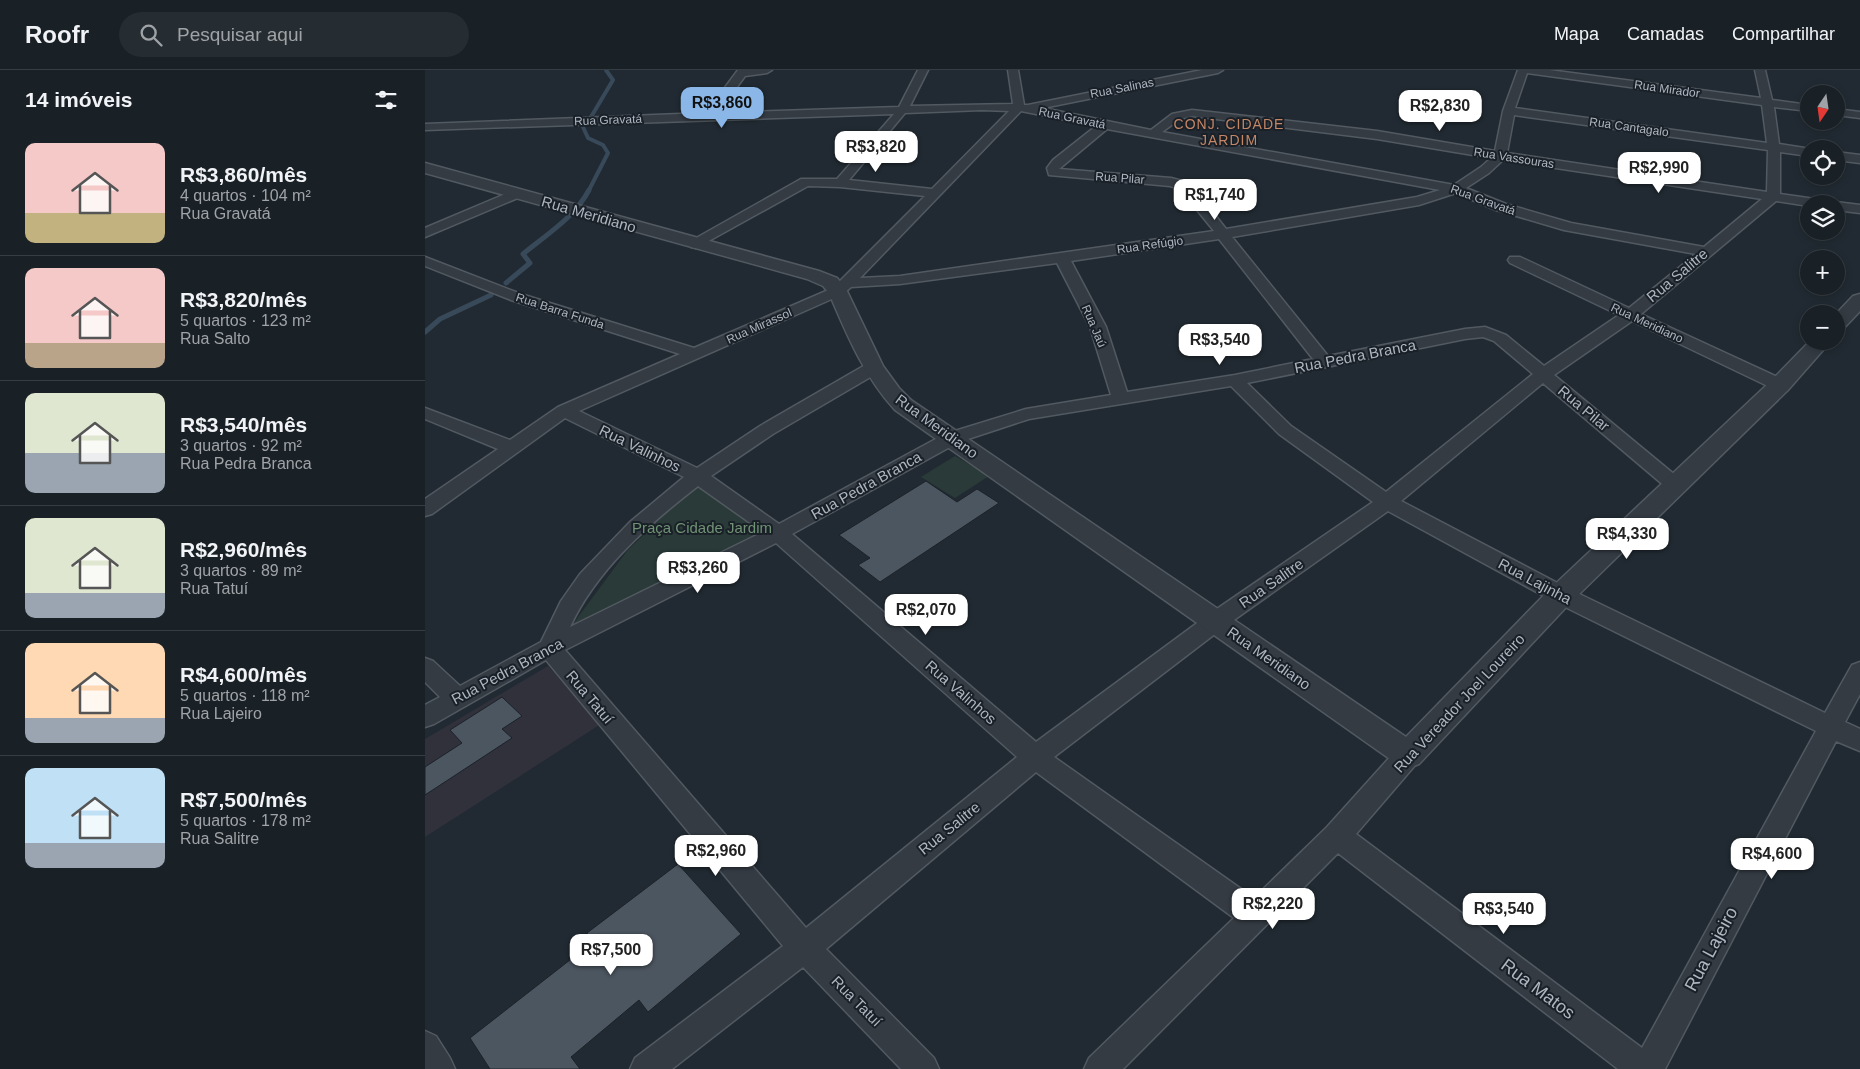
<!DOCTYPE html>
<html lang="pt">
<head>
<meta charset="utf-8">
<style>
  body { margin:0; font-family:Arial,sans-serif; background:#262d32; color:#f1f3f6; height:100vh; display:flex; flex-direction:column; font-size:19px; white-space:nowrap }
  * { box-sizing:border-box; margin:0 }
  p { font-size:16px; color:#9fa3a7 }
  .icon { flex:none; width:28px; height:28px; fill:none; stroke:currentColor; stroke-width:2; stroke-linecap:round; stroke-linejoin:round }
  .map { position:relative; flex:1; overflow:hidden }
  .details { display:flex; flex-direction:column; background:#192026; width:425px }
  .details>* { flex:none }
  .needle { width:32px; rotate:193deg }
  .controls { position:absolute; left:1375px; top:15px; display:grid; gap:10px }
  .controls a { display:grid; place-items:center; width:45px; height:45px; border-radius:50%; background:#192026; box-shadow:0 2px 8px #0003,0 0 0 1px #373e43; font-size:25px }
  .price { position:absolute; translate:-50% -42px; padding:0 11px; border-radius:10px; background:#fff; color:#222; font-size:16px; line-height:32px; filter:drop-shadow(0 1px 2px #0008) }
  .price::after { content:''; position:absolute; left:50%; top:30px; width:15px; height:11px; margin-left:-8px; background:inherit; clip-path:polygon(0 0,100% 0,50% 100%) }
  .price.on { background:#8bb7e8; color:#111 }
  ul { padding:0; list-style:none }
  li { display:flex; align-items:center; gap:15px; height:125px; padding:0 25px }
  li+li { border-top:1px solid #373e43 }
  li span { display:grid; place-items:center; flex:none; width:140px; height:100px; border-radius:10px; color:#555 }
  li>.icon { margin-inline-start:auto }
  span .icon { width:60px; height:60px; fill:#fffc; stroke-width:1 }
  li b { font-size:21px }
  h2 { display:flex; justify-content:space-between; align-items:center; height:60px; padding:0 25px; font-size:21px }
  header { display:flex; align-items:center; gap:30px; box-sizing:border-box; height:70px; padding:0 25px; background:#192026; border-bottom:1px solid #373e43 }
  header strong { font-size:24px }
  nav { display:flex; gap:28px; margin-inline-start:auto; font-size:18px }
  .search { width:350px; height:45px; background:#262d32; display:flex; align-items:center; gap:12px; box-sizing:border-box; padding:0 18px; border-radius:28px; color:#9fa3a7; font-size:19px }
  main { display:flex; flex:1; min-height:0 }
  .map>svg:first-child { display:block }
</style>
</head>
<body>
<header>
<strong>Roofr</strong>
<div class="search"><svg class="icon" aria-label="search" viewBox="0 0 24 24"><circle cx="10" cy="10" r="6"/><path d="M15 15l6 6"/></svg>Pesquisar aqui</div>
<nav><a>Mapa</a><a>Camadas</a><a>Compartilhar</a></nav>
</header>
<main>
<section class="details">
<h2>14 imóveis<svg class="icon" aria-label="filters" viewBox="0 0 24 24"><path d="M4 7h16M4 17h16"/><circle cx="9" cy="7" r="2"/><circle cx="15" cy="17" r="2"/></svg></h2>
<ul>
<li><span style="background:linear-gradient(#f6c9c9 70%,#c2b280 0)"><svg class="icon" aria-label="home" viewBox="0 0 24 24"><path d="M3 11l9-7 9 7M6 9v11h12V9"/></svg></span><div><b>R$3,860/mês</b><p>4 quartos · 104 m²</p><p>Rua Gravatá</p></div></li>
<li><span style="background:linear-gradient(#f6c9c9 75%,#b9a48a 0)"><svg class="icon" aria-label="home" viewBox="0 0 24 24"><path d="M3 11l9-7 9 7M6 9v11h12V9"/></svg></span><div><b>R$3,820/mês</b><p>5 quartos · 123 m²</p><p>Rua Salto</p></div></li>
<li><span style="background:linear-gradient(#dfe7d0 60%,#9aa5b1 0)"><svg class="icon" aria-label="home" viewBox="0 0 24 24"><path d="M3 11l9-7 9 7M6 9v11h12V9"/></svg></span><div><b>R$3,540/mês</b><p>3 quartos · 92 m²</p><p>Rua Pedra Branca</p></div></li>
<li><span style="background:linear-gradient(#dfe7d0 75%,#9aa5b1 0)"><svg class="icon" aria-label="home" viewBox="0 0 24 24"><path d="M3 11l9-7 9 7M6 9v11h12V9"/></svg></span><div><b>R$2,960/mês</b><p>3 quartos · 89 m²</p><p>Rua Tatuí</p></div></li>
<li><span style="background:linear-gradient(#ffd9b3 75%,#9aa5b1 0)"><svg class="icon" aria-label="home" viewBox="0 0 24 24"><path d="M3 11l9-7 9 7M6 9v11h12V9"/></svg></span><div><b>R$4,600/mês</b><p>5 quartos · 118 m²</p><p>Rua Lajeiro</p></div></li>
<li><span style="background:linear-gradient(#bfe0f5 75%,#9aa5b1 0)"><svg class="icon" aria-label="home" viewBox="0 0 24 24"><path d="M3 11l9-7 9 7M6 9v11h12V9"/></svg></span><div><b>R$7,500/mês</b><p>5 quartos · 178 m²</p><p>Rua Salitre</p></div></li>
</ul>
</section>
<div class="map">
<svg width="1435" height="999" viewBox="0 0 1435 999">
  <rect width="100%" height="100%" fill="#212a32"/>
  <!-- medical -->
  <path fill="#30313b" d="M123,596L176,654L0,767V669Z"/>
  <!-- green -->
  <path fill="#293a38" d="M530,386L564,406L530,428L496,407Z
    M277,414L344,461L142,562L202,481L239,445Z"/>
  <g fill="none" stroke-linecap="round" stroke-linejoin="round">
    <!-- stream-far1 -->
    <path stroke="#384959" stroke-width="4" d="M166,47L188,10L181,0
      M159,55L158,57L163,68L178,75L183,83L163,122"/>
    <!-- stream -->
    <path stroke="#384959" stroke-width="5" d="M81,213L105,193L98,184C121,165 150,147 164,120
      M0,262L15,249L66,225"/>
  </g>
  <!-- building -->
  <path fill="#4c5660" stroke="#1c2229" d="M501,411L532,432L552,419L574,433L455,512L433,495L445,488L414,465Z
    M77,627L97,646L77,659L87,668L0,725V697L37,673L25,660Z
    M253,794L316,864L223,942L214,930L146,987L155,999H65L45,968L168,872L162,863Z"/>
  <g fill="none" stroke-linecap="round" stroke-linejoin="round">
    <!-- minor casing -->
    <g stroke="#525961" stroke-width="3">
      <path id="minor" d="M313,0H347L342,3L320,6L293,43L474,37L493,0H503L485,36L588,34L583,0H593L599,35H603L777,0H798L793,3L618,38L726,60L747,44L767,40L952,61L1070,81L1078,41L1093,0H1124L1336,28L1330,0H1340L1347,30L1384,35V41L1349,37L1354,74L1386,79H1384V86L1355,82V124L1397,130L1403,134H1384V136L1351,131L1216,244L1361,311L1364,315L1361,319L1355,320L1349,319L1207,251L1129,305L1256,410L1259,414L1256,418L1249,420L1242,418L1118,313L976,431L1144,519L1400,643L1427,595L1435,592V624L1420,652L1435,659V681L1411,671L1240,999H1193L913,783L698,999H659L664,988L809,848L611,702L401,879L509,988L514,999H476L378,897L247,999H205L210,988L358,876L121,590L9,654L0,657V635L15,627L0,612V588L8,591L35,616L116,572L136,531L155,504L205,452L259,407L140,348L7,444L0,446V429L73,379L0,349V338L85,370L133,337L255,284L86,230L0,196V187L96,224L269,278L408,218L500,126L415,117L383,116L271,178L266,177L264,174L266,171L376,109H412L469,44L0,60V54L281,43ZM1102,3L1337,35L1342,73L1090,38ZM557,40L584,41L507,119L424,110L480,43ZM596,41L671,56L628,90L622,98L624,105L745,116L755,119L789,161L475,206L435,208ZM1089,45L1343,80L1342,122L1082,83ZM767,46L952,69L1066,88L1056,97L1029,115L737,62L755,49ZM682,59L1015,120L992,127L801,159L765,113L746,108L634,99ZM1078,90L1337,129L1279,177L1146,153L1081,134L1041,118L1064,103ZM1031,123L1071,140L1139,160L1271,184L1204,238L1095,187H1085L1083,190L1085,193L1194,245L1119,296L1081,265L1060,257L1040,259L903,286L807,167L994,135ZM794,169L888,289L810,305L702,322L681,257L646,191ZM632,193L665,257L686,325L601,339L520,364L354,454L286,406L348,364L454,302L456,298L454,294H442L335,356L272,398L154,341L418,224L426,217L475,214ZM1058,267L1069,271L1108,304L961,422L866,356L822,313L1040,269ZM806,316L854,364L948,432L783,545L611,672L367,464L534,372L604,349ZM273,416L338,462L145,557C172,499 223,455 273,416ZM963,441L1128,531L1391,661L1217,978L931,764L992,693L996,685L992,677L983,674L974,677L902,757L829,828L629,687L799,557ZM351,473L592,687L381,858L140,580Z
        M1411,39L1435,42V48L1411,45Z
        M1411,82L1435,85V93L1411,90Z
        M90,120L97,124L95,127L0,167V158Z
        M1411,132L1435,135V143L1411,140V134H1406Z
        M0,961L11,966L25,988L30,999H0Z"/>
    </g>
    <!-- tertiary casing -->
    <g stroke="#525961" stroke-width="3">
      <path id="tertiary" d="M0,93L394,201L412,208L420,217L458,296L474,318L486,330L981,667L1126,518L1347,310L1385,271H1406L1363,320L1146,532L994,694L983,698L972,694L470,340C439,306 422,265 404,223L398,216L382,209L0,103Z
        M1435,224V241L1418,259L1411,261V244L1428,226Z"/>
    </g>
    <!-- minor -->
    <use href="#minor" fill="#343b43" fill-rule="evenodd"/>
    <!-- tertiary -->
    <use href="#tertiary" fill="#343b43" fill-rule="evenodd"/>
  </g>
  <g text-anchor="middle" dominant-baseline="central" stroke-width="4" stroke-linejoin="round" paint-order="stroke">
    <!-- far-street labels -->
    <g font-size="12" fill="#aeb6c0" stroke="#1a2027">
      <text transform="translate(697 18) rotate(-11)">Rua Salinas</text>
      <text transform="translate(1242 19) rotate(8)">Rua Mirador</text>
      <text transform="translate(647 48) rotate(12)">Rua Gravatá</text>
      <text transform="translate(183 50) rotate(-2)">Rua Gravatá</text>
      <text transform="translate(1204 57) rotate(8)">Rua Cantagalo</text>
      <text transform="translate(1089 88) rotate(9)">Rua Vassouras</text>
      <text transform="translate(695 108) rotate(4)">Rua Pilar</text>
      <text transform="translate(1058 130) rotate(20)">Rua Gravatá</text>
      <text transform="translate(725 175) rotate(-8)">Rua Refúgio</text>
      <text transform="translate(135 241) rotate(18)">Rua Barra Funda</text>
      <text transform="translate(1222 253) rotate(25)">Rua Meridiano</text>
      <text transform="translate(334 256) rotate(-24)">Rua Mirassol</text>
      <text transform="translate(669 256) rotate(67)">Rua Jaú</text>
    </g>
    <!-- far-neighbourhood labels -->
    <g font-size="14" letter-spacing="1" fill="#c38666" stroke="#1a2027">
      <text x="804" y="54">CONJ. CIDADE<tspan x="804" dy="16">JARDIM</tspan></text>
    </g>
    <!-- street labels -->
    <g font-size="15" fill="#aeb6c0" stroke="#1a2027">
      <text transform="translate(164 144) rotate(16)">Rua Meridiano</text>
      <text transform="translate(1252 205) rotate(-40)">Rua Salitre</text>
      <text transform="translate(930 286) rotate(-11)">Rua Pedra Branca</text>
      <text transform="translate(1159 338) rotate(40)">Rua Pilar</text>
      <text transform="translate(512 356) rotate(36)">Rua Meridiano</text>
      <text transform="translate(215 378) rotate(26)">Rua Valinhos</text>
      <text transform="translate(441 415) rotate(-29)">Rua Pedra Branca</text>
      <text transform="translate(1110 511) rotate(28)">Rua Lajinha</text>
      <text transform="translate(846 513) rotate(-35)">Rua Salitre</text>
      <text transform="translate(844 588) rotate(35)">Rua Meridiano</text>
      <text transform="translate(82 601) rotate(-28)">Rua Pedra Branca</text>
      <text transform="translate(536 622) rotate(41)">Rua Valinhos</text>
      <text transform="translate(165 627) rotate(50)">Rua Tatuí</text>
      <text transform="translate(1034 633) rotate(-47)">Rua Vereador Joel Loureiro</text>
      <text transform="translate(524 758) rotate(-39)">Rua Salitre</text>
      <text transform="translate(432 931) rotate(45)">Rua Tatuí</text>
    </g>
    <!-- park labels -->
    <g font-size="15" fill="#709275" stroke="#1a2027">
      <text x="277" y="457">Praça Cidade Jardim</text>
    </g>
    <!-- near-street labels -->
    <g font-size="18" fill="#aeb6c0" stroke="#1a2027">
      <text transform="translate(1286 879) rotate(-62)">Rua Lajeiro</text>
      <text transform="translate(1113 919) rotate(37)">Rua Matos</text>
    </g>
  </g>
</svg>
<div class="controls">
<a><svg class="needle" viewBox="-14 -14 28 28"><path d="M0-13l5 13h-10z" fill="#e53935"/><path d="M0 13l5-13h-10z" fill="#9fa3a7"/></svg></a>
<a><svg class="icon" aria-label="locate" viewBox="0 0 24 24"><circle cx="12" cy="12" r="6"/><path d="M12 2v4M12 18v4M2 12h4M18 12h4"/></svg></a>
<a><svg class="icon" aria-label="layers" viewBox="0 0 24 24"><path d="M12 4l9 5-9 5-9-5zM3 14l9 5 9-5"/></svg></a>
<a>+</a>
<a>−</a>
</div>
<b class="price on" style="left:297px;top:59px">R$3,860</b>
<b class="price" style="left:1015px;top:62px">R$2,830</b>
<b class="price" style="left:451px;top:103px">R$3,820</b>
<b class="price" style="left:1234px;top:124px">R$2,990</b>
<b class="price" style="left:790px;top:151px">R$1,740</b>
<b class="price" style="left:795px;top:296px">R$3,540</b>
<b class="price" style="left:1202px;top:490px">R$4,330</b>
<b class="price" style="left:273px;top:524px">R$3,260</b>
<b class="price" style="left:501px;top:566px">R$2,070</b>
<b class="price" style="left:291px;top:807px">R$2,960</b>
<b class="price" style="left:1347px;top:810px">R$4,600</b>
<b class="price" style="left:848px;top:860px">R$2,220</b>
<b class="price" style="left:1079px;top:865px">R$3,540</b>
<b class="price" style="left:186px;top:906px">R$7,500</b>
</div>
</main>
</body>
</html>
